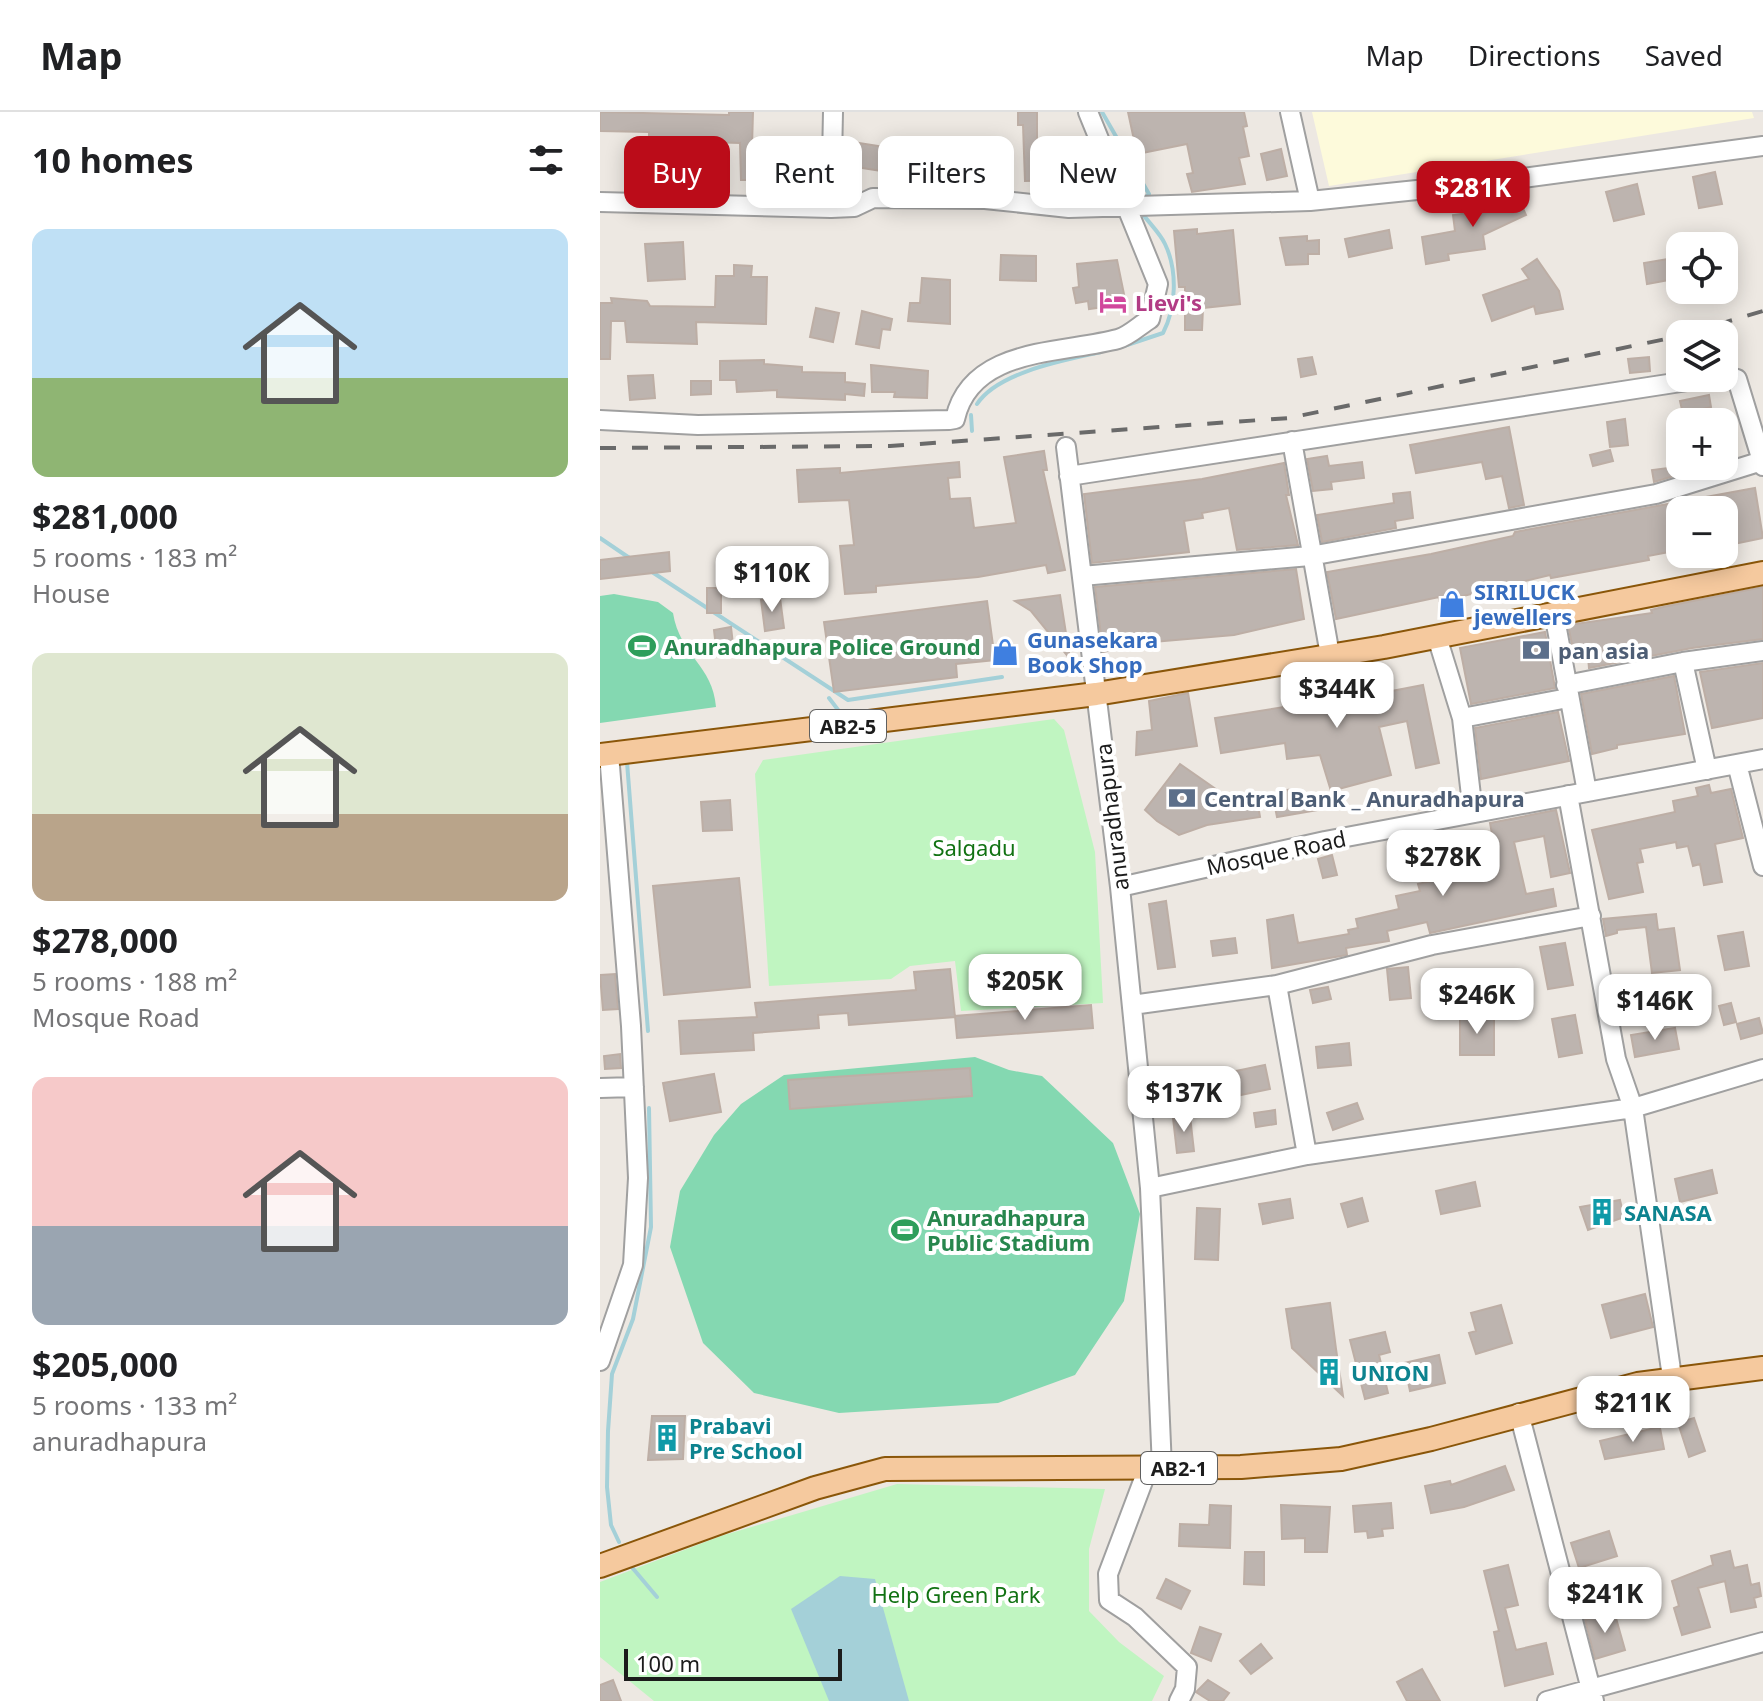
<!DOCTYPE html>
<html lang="en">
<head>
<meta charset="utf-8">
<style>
  body { margin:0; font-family:"Noto Sans",sans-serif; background:#f6f6f6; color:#202124; height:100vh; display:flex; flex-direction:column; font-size:30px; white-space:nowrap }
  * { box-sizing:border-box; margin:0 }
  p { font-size:26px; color:#757577 }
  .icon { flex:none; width:44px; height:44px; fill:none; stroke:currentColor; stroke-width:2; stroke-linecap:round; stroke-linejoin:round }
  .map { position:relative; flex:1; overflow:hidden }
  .sheet { display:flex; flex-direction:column; background:#fff; width:600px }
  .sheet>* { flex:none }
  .banner { position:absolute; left:24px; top:24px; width:760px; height:72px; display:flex; gap:16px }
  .fabs { position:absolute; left:1066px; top:120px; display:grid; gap:16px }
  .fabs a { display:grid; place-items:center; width:72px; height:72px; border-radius:16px; background:#fff; box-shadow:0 4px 20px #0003; font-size:40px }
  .scale { position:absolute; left:24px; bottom:20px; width:218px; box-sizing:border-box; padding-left:8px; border:4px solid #1c1c1c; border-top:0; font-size:22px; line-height:28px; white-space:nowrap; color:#1c1c1c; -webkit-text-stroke:6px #fff; paint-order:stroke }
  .price { position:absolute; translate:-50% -68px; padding:0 18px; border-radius:16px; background:#fff; color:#222; font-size:26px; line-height:52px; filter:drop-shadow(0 2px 4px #0008) }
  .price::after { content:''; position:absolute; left:50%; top:48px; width:24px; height:18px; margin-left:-12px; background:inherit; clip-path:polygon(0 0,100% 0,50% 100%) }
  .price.active { background:#bb0c19; color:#fff }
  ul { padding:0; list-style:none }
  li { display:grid; align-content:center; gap:16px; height:424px; padding:0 32px }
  li span { display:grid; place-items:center; height:248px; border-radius:16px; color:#555 }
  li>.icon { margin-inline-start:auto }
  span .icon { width:144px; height:144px; fill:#fffc; stroke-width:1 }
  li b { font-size:34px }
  h2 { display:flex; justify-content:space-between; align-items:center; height:96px; padding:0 32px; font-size:34px }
  .chip { padding:0 28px; border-radius:16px; background:#fff; box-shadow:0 4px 20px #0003; font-size:28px; line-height:72px }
  .chip.active { background:#bb0c19; color:#fff }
  header { display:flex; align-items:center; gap:48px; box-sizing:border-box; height:112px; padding:0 40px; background:#fff; border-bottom:2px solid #e0e0e0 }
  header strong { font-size:38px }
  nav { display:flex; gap:44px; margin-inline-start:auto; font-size:28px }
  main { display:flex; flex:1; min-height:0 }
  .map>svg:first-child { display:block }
</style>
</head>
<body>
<header>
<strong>Map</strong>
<nav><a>Map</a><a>Directions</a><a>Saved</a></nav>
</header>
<main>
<section class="sheet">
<h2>10 homes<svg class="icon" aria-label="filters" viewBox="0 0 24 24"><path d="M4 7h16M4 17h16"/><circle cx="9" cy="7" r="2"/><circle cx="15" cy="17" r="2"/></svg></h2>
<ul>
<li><span style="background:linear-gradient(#bfe0f5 60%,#8fb573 0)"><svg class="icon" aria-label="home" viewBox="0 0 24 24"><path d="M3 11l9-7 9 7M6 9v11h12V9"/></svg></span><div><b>$281,000</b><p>5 rooms · 183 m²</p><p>House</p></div></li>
<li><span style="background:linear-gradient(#dfe7d0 65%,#b9a48a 0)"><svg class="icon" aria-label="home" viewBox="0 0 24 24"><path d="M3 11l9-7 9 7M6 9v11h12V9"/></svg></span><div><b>$278,000</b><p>5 rooms · 188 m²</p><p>Mosque Road</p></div></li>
<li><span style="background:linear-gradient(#f6c9c9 60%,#9aa5b1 0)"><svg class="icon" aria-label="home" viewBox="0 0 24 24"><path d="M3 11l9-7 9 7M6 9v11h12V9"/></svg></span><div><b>$205,000</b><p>5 rooms · 133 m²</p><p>anuradhapura</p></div></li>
</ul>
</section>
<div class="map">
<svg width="1163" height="1589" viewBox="0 0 1163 1589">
  <rect width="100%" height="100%" fill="#ede8e2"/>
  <!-- education -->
  <path fill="#fdfadb" d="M712,0H1152L1154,6L729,74Z"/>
  <!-- park -->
  <path fill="#c0f5c1" d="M454,607L464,618L495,740L503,891L361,899L355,849L310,854L291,867L169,874L155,662L163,648Z
    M297,1372L505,1377L489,1437V1499L519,1530L564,1564L552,1589H54L0,1545V1470L121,1424Z"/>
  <!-- pitch -->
  <path fill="#84d8b1" d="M14,482L58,490L73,501C80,544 113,553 116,595L0,611V484Z
    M375,945L409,958L442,964L513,1031L540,1102L524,1189L475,1263L398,1291L239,1301L154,1281L103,1231L70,1135L80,1079L114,1023L141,992L184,963Z"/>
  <!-- water -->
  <path fill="#a4d0d8" d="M240,1464L275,1467L309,1589H229L191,1497Z"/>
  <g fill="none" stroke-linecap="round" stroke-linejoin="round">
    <!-- stream -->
    <path stroke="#a4d0d8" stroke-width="4" d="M502,0L549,82L543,88
      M521,235L563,221C576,196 578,159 565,132C560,121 549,111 542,101
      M377,292C398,260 465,248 501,240
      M371,303L372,319
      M0,426L31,447
      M49,458L248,588L402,565
      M229,586L245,607
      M30,650H27L48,919
      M19,1430L11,1413L7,1375L8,1319L12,1262L33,1207L51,1115L49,996
      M30,1453L57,1485"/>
  </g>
  <!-- building -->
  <path fill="#bdb4af" stroke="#bdaea5" stroke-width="2" d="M0,0L129,3V0H153L152,35L175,36L174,61L152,60V68H141L140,31L49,28V20L0,19Z
    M418,0H437V32H449V46L495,50L503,68L464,65V68L425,69L423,13H418Z
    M528,0H644L647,14L643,15L649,44L639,46L645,72L592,80L587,62L593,61L587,32L537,42Z
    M326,29L362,32L360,51L325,48Z
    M259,31L285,35L282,59L255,55Z
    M681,37L687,64L667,68L661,42Z
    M1115,60L1122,92L1099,96L1093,65Z
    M1037,72L1044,102L1014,109L1006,80Z
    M915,79L926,103L883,123L885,137L848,142L849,148L826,152L822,125L855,119L853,103L892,98L888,91Z
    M597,117V122L633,118L640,192L603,196L602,218H585V175H579L574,119Z
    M789,118L792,136L749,145L745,127Z
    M707,124V129L719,128V142H708V152L686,153L680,126Z
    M83,130L85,167L48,169L45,132Z
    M401,143L436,144V169L400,168Z
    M1080,145V166L1047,172L1044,151Z
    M937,147L959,179L963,197L936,202L934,194L892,209L883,183L929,167L922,157Z
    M517,148L526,192L489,197L488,189L476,191L473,176L479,175L477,152Z
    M134,153L152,154L151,165H167L166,212L96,210L97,232L27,230L25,209H11L10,247H0V191H12L11,186L47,189L50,194L115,195L116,164H134Z
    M322,166L350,168V212L308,209L310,191H320Z
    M216,196L239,201L233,230L210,225Z
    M262,199L292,207L290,218L282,217L279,236L256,232Z
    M712,245L716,262L701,265L698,247Z
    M1049,245L1050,259L1030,261L1028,247Z
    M164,248V252L202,255V260L245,261V270L265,272L264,284L245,282V288L177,285V278L137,280L136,268H120V249Z
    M271,253L328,259L327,286L294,285L295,280H272Z
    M53,263L55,286L30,288L28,264Z
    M91,269H111V282L91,283Z
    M1109,283L1111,295L1083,302L1080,289Z
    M1025,307L1028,333L1010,335L1007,310Z
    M909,315L924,393L909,396L902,364L886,367L882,350L816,361L810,333Z
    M1010,338L1013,349L993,354L990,343Z
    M444,339L447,358H443L465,458L448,461L446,453L378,465L276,474V480L245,482L240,434L254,433L249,388L199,390L197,358L240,356V361L359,350L360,365L348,366L350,387L370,386L374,416L416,411L404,345Z
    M727,344L729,354L762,350L764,366L731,370L732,377L713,379L707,347Z
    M684,351L689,383H686L698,433L637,438L629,396L602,401L603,406L584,409L589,440L492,451L484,382L602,367Z
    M1083,354L1084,361L1054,370L1052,358Z
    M1155,376L1163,426L1124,434V398H1080V438L1048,444L1049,448L951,466L950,463L859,485L839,489V485L736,507L727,460L831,442L913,424L915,420Z
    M810,380L813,406L795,409L796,416L722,430L717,403L794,391L793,382Z
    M69,440L70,459L0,467V448Z
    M696,457L704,507L634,523L541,531L503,540L495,475Z
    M1163,475V527L1092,536L989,556L988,545L975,547L968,513L1052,501L1051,498L1063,495Z
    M107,476H121V501H107Z
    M460,483L470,547L431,499L415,489Z
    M180,486L184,516L165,519L161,488Z
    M387,489L395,548L356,552L357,565L234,580L224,510Z
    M131,515L134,541L117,544L114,518Z
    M945,520L955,576L871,592L860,536Z
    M1163,551V606L1112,616L1100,560Z
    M734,557L740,589L823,573L839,651L816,656L807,609L779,615L791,663L731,679L720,643L687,647L685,631L621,641L615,606L709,591L707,562Z
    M1074,564L1085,622L1017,633V636L992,642L981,582Z
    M588,581L597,634L536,643L537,620L552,618L549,589Z
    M958,600L969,649L881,667L875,616Z
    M580,652L623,682L656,681L660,705L607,713L579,723L557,709L545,698Z
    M1109,673L1111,681L1131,677L1143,726L1115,732L1122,770L1104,773L1100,752L1093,754L1088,734L1077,736L1076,730L1040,737L1043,750L1037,751L1043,780L1009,787L992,718L1075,700L1073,689L1098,684L1096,676Z
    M693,677L696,691L738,682L741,694L677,705L675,695L681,694L679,679Z
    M130,688L132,718L103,719L101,690Z
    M956,698L970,761L951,765L944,724L914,730L926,782L953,777L956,794L830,821L827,810L787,819L789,829L746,836L747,843L672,856L667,808L693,803L698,831L749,822L748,818L758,816L756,807L799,797L796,784L820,779L818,772L898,754L890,711Z
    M732,743L737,763L723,766L718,747Z
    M139,766L150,875L64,883L53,774Z
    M566,789L575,855L558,857L549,792Z
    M1056,802L1058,818L1074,816L1080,858L1052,861L1046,815L1017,818V821L1006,824L1003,807Z
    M1143,820L1149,854L1125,858L1118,824Z
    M635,826L637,841L613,844L611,829Z
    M965,831L973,873L948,877L940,835Z
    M808,855L811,886L790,888L787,857Z
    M350,857L355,905L249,913L248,901L218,903L219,916L153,921L154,938L81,942L79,909L157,905L155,891L316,878L314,860Z
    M15,862L18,897L3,898L0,863Z
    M728,875L731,887L713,891L710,878Z
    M1131,891L1136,910L1124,913L1119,894Z
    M491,893L493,916L357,926L355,904Z
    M975,903L982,941L959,945L952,907Z
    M860,906H894V943H860Z
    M1159,906L1163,921L1141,927L1137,912Z
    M1075,916L1079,937L1035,945L1031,923Z
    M749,931L751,953L718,956L716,935Z
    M20,942L21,956L5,957L4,944Z
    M665,953L670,977L631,985L626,961Z
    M370,956L372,984L190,997L188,968Z
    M114,962L121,1000L70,1009L63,971Z
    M757,991L763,1007L733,1018L727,1001Z
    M675,998L676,1012L656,1015L654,1001Z
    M590,1004L594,1039L577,1041L573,1006Z
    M1112,1058L1117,1081L1080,1090L1075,1067Z
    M875,1070L880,1094L841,1102L836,1079Z
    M762,1086L768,1109L748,1115L741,1092Z
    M690,1087L693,1106L663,1112L659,1092Z
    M1020,1088L1024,1105L988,1118L980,1095Z
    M597,1096L620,1097L618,1148L595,1147Z
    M1045,1182L1053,1215L1011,1226L1002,1193Z
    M730,1191L736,1237L743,1284L692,1236L686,1197Z
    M901,1193L912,1231L876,1242L869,1221L876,1219L871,1201Z
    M785,1220L790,1240L779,1243L788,1281L765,1287L750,1228Z
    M839,1243L845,1271L810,1279L804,1251Z
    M52,1304H85L83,1347L48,1348Z
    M1094,1306L1105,1339L1089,1345L1078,1311Z
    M1055,1316H1060L1064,1337L1005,1347L1000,1329Z
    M905,1354L914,1378L864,1395L831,1401L825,1374L850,1369L851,1373Z
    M791,1391L793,1416L782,1417L783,1424L768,1426L767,1419L755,1420L753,1394Z
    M610,1393L631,1394L630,1436L579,1434L580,1412L609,1413Z
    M681,1393L730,1395L727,1440H705V1426L682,1427Z
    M1009,1419L1017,1444L979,1456L971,1431Z
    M1130,1439L1134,1456L1147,1453L1151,1473L1159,1471L1161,1484L1154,1486L1156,1495L1131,1500L1125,1469L1098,1476L1110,1515L1082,1523L1074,1496L1079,1494L1072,1469L1113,1453L1111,1444Z
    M645,1440H664V1473L644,1472Z
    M908,1453L918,1493L905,1496L916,1538L946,1531L953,1562L905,1574L894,1520L899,1519L884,1459Z
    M566,1467L590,1479L581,1497L557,1486Z
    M1014,1499L1025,1538L995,1547L985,1508Z
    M600,1515L621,1522L611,1549L591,1541Z
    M661,1532L672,1546L651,1562L640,1549Z
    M822,1557L840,1589H807L797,1570Z
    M13,1568L21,1589H0V1573Z
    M608,1568L629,1581L623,1589H610L596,1580Z"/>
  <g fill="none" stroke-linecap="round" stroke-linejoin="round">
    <!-- minor casing -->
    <g stroke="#a0a0a0" stroke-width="22">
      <path id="minor" d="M690,0L710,89
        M0,90L231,96L254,95L273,86L385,87L469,96L710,89L885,71L1163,34
        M231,96L233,0
        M1124,263L1137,267L1162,349
        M0,308L98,313L349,308L355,307C371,235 461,242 518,227C529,224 540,213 550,207L558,172L488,0
        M692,329L730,543
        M466,335L520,775L550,1076L562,1356
        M469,364L1107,266
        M482,464L710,444L1056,382L1162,349L1163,354
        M954,501L987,680
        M837,525L862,606L873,701
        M1083,550L1107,658
        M966,573L1083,550L1163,539
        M862,606L968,586
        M1137,652L1163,754
        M968,683L1016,947L1033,996L1163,957
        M520,775L725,729L1163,647
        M677,873L707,1043
        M532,893L677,873L832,833L991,804
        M0,976L34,975
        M550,1076L707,1043L1033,996L1072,1265
        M0,1249L33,1153L38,1066L31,914L9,642
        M919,1301L994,1589
        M548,1356L508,1462L509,1488L535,1505L587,1555L585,1577L579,1589
        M947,1589L1163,1530"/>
    </g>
    <!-- major casing -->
    <g stroke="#8a5609" stroke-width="26">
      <path id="major" d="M0,643L496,582L784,535L1163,461
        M0,1454L215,1376L285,1357L641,1355L741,1347L831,1327L1038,1272L1163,1256"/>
    </g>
    <!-- minor -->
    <use href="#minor" stroke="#fff" stroke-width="18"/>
    <!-- major -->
    <use href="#major" stroke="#f5c99e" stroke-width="22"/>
    <!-- rail -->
    <path stroke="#6a6a6a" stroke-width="4" stroke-dasharray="16 16" stroke-linecap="butt" d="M1086,222L1163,199
      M0,336L290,334L689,306L1080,224"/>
  </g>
  <!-- icons -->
  <defs>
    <g id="hotel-bare" transform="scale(2.16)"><path d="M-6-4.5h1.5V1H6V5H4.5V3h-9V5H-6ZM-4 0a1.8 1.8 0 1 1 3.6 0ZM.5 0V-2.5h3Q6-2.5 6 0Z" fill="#d1479c" stroke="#fff" stroke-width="2.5" paint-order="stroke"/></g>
    <g id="shop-bare" transform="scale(2.16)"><path d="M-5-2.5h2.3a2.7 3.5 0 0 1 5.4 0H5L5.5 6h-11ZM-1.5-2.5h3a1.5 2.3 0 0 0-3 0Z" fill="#3f7fe0" stroke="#fff" stroke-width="2.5" paint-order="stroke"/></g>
    <g id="stadium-bare" transform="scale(2.16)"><path d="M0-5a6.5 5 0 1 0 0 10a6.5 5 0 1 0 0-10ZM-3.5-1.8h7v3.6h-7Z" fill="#2e9e5b" stroke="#fff" stroke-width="2.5" paint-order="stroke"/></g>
    <g id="bank-bare" transform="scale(2.16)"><path d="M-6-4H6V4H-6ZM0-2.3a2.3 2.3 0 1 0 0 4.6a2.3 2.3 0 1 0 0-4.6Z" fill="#5c6f8a" stroke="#fff" stroke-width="2.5" paint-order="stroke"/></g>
    <g id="building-bare" transform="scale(2.16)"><path d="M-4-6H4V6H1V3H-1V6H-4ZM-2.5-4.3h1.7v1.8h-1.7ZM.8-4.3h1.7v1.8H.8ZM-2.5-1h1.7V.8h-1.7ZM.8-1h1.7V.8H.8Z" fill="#0f9aa8" stroke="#fff" stroke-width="2.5" paint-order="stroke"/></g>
  </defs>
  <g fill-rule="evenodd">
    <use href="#hotel-bare" x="513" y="190"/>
    <use href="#shop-bare" x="852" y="492"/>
    <use href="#stadium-bare" x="42" y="534"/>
    <use href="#bank-bare" x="936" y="538"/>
    <use href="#shop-bare" x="405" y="540"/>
    <use href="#bank-bare" x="582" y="686"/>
    <use href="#building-bare" x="1002" y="1100"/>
    <use href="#stadium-bare" x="305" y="1118"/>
    <use href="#building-bare" x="729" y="1260"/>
    <use href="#building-bare" x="67" y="1326"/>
  </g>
  <g text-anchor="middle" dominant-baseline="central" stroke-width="8" stroke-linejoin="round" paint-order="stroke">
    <!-- shield labels -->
    <g fill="#fff" stroke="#606060" stroke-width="2">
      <rect x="210" y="598" width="76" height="32" rx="6"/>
      <rect x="541" y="1340" width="76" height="32" rx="6"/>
    </g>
    <g font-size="20" font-weight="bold" fill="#1c1c1c">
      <text x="248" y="614">AB2-5</text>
      <text x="579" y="1356">AB2-1</text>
    </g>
    <!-- hotel labels -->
    <g font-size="22" font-weight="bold" fill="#b23c85" stroke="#fff" text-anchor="start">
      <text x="535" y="190">Lievi's</text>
    </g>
    <!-- shop labels -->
    <g font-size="22" font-weight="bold" fill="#366cbe" stroke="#fff" text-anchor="start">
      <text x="874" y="479">SIRILUCK<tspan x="874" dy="25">jewellers</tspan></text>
      <text x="427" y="527">Gunasekara<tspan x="427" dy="25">Book Shop</tspan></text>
    </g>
    <!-- leisure labels -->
    <g font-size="22" font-weight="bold" fill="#27864d" stroke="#fff" text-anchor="start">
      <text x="64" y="534">Anuradhapura Police Ground</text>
      <text x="327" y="1105">Anuradhapura<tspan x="327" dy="25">Public Stadium</tspan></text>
    </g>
    <!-- service labels -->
    <g font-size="22" font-weight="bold" fill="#4e5e75" stroke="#fff" text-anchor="start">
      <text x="958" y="538">pan asia</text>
      <text x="604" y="686">Central Bank _ Anuradhapura</text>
    </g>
    <!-- street labels -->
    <g font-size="22" fill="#1c1c1c" stroke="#fff">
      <text transform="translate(511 705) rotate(-97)">anuradhapura</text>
      <text transform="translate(676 740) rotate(-12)">Mosque Road</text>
    </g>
    <!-- park labels -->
    <g font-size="22" fill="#127213" stroke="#fff">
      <text x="374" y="735">Salgadu</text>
      <text x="356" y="1482">Help Green Park</text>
    </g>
    <!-- culture labels -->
    <g font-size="22" font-weight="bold" fill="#0d838f" stroke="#fff" text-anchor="start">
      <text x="1024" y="1100">SANASA</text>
      <text x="751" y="1260">UNION</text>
      <text x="89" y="1313">Prabavi<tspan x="89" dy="25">Pre School</tspan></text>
    </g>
  </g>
</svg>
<div class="fabs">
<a><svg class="icon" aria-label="locate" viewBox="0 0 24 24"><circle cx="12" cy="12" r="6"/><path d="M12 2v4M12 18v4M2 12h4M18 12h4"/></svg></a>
<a><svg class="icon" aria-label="layers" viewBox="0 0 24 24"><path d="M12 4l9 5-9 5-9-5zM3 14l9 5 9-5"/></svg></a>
<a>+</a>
<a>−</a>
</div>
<div class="scale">100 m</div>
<b class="price active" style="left:873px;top:117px">$281K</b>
<b class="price" style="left:172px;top:502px">$110K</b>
<b class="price" style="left:737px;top:618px">$344K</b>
<b class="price" style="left:843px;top:786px">$278K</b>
<b class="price" style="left:425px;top:910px">$205K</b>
<b class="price" style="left:877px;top:924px">$246K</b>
<b class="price" style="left:1055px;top:930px">$146K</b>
<b class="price" style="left:584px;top:1022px">$137K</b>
<b class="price" style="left:1033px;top:1332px">$211K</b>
<b class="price" style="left:1005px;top:1523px">$241K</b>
<div class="banner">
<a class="chip active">Buy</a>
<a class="chip">Rent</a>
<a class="chip">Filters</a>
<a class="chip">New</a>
</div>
</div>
</main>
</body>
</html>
